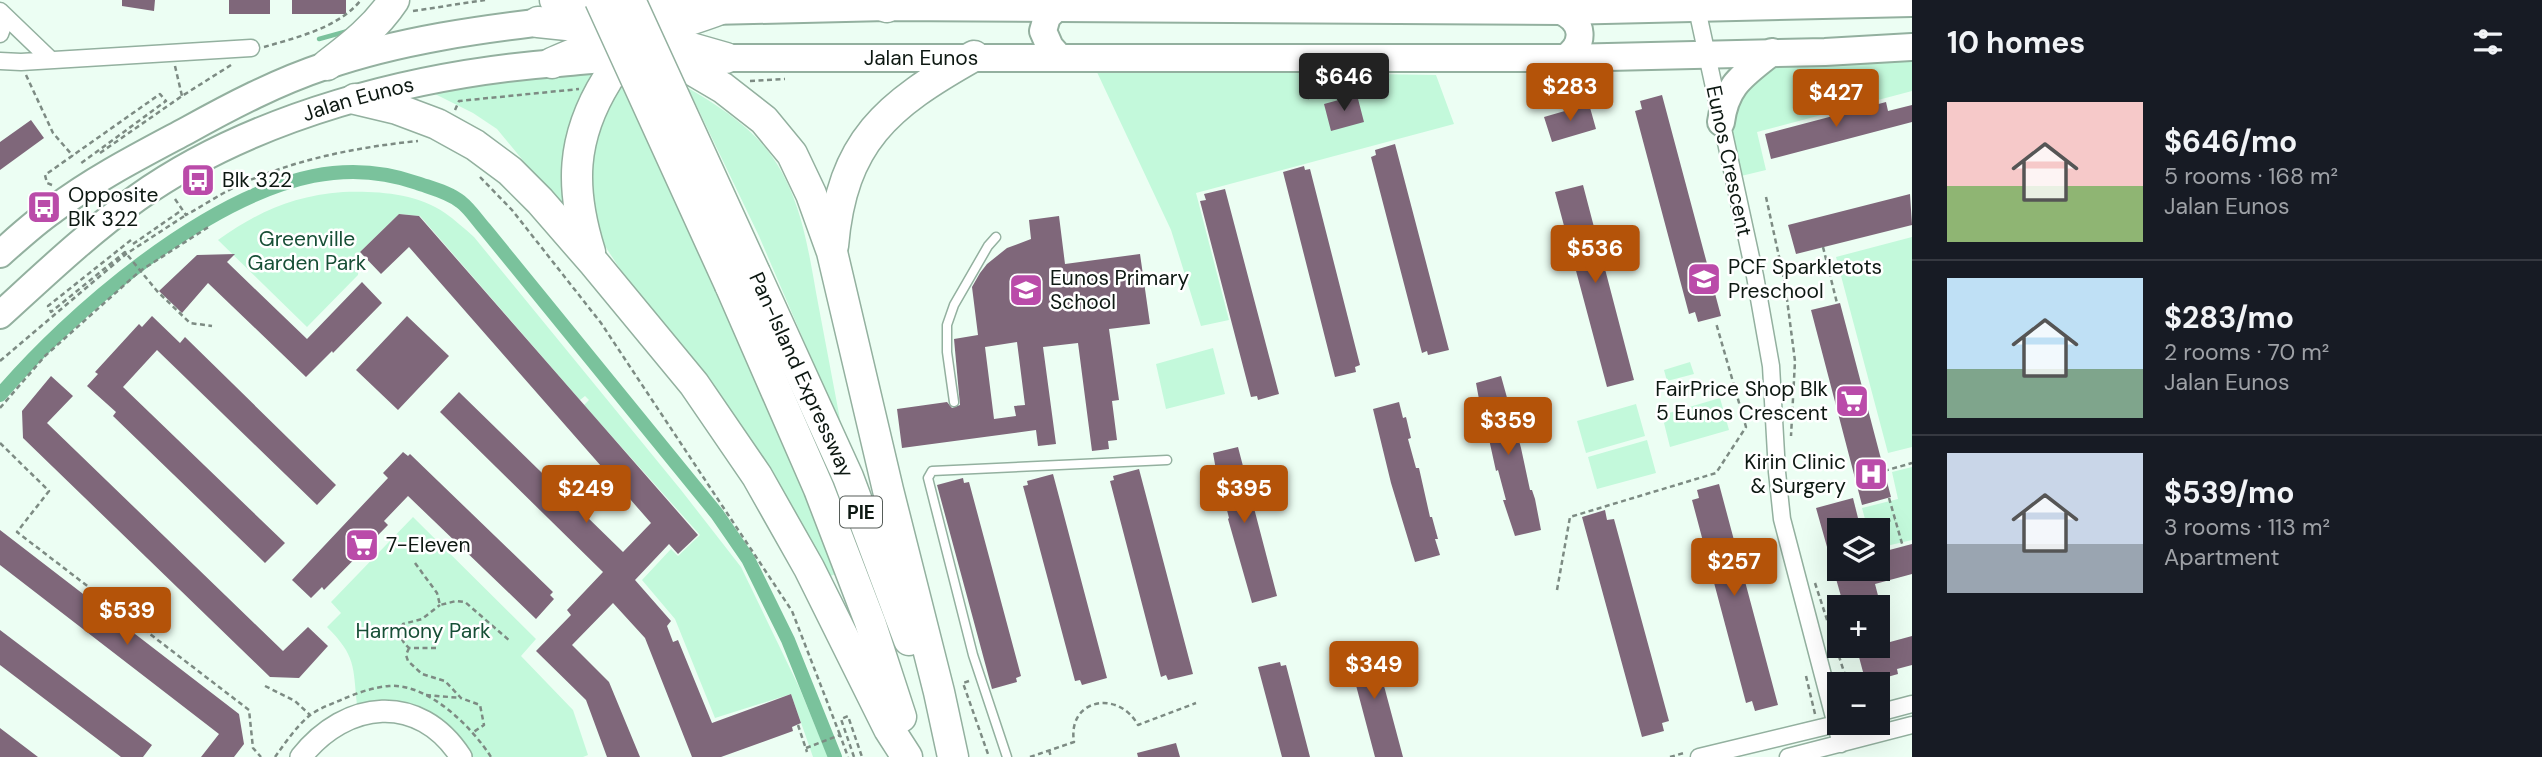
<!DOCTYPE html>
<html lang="en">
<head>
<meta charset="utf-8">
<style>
  body { margin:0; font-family:"DM Sans",sans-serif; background:#242831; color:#f1f3f6; height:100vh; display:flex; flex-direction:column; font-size:26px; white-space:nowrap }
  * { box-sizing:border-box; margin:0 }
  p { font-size:23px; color:#9ea1a6 }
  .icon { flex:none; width:38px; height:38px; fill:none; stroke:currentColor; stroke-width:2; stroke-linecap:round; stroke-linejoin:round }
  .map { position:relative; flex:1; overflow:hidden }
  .sheet { display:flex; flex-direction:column; background:#171b24; width:630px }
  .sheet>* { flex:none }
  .controls { position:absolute; left:1827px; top:518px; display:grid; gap:14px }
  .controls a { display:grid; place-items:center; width:63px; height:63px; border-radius:0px; background:#171b24; box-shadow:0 7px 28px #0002; font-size:35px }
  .price { position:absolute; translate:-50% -60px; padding:0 16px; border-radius:7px; background:#b45309; color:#fff; font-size:23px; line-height:46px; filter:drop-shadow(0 2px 4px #0008) }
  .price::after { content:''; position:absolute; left:50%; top:42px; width:21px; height:16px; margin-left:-10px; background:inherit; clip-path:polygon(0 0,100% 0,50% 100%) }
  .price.active { background:#222; color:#fff }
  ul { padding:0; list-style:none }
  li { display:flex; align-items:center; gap:21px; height:175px; padding:0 35px }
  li+li { border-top:2px solid #363941 }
  li span { display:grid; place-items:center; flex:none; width:196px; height:140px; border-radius:0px; color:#555 }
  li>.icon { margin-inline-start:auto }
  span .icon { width:84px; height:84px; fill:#fffc; stroke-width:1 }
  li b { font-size:30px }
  h2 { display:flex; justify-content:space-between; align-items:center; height:84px; padding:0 35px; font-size:30px }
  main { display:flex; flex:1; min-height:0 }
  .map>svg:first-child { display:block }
</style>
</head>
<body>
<main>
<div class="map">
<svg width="1912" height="757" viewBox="0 0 1912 757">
  <rect width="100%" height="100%" fill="#ecfef3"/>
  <!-- green -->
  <path fill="#c3f9db" d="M1912,55V91L1757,132L1766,170L1741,176L1728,115L1732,102L1771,65Z
    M594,68L584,97L572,220L497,129L473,113L425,89Z
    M1096,70L1436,75L1454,124L1196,193L1229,320L1201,326L1171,230Z
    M622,83L786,442L836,574L827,577L718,396L620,269L605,246L591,202L592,156L599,126L610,102Z
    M688,88C717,105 747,124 768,151C802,196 808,249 818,303C826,345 834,388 842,430L759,236Z
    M343,192C377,191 416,193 445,213C455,220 465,229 474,237L681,490L741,567L799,687L828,757H813L791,694L715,718L675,619L642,580L671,549L678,556L700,535L584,405L589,400L585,396L580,400L420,216L399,214L360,252L358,275L307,327L218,240C259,211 293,196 343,192Z
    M1912,237V447L1888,453L1836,257Z
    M1213,348L1225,394L1166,409L1156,364Z
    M1690,362L1694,374L1667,381L1664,370Z
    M1720,398L1729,430L1670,447L1662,415Z
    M1636,404L1645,436L1586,453L1577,421Z
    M1647,440L1656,473L1597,489L1588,457Z
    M1912,467V540L1878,548V530H1868L1862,508L1898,499L1892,472Z
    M413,517L536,639L521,656L573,710L588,755L583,757H472C448,714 405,694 357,705C353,666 356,656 327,627L341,613L331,602Z"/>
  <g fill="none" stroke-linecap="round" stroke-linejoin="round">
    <!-- stream -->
    <path stroke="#7ac29c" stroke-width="4.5" d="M319,39L348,31"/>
    <!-- canal -->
    <path stroke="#7ac29c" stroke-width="14" d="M0,395C71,312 204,198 313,176C348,169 383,171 417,183C431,188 449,192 461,202C470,209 477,220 485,229L717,514L748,559L788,640L835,757"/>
  </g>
  <!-- building -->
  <path fill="#7f677a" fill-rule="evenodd" d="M122,0H155L154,11L122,6Z
    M229,0H270V14H229Z
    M292,0H346V14H292Z
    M1357,95L1364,122L1331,131L1324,104Z
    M1662,95L1721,316L1698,322L1695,312L1689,314L1635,111L1642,109L1640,101Z
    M1886,102L1888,111L1912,105V122L1771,159L1765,134Z
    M1589,104L1596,129L1552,142L1544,117Z
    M31,120L44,138L0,170V142Z
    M1395,144L1449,350L1428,355L1427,351L1422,353L1371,157L1376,155L1375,150Z
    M1304,166L1305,170L1310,169L1360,365L1355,367L1356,372L1335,377L1283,172Z
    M1583,185L1634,380L1607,387L1555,192Z
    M1225,189L1279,394L1258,400L1257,396L1251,397L1200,201L1206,200L1204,194Z
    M1910,194L1912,225L1796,254L1788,225Z
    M399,214L419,216L698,535L678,554L669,544L635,580L671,621L667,626L673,642L678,640L712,723L791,694L801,723L792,727L793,731L721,757H692L645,638L613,603L572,645L609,682L640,757H607L586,700L536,651L571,615L567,610L603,572L440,412L459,392L623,552L651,523L409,247L381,274L360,252Z
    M1059,216L1065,264L1140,254L1150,324L1109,329L1119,400L1112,401L1117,440L1108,441L1109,449L1092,451L1078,343L1043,347L1056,444L1038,446L1036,430L902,448L897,409L947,402L952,408L960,405L954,339L978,335L972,287L980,273L987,264L1007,248L1031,239L1029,220ZM1017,342L1025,405L1014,406L1016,416L994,419L985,347Z
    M235,254L227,262L307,339L362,282L382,303L333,353L332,351L306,377L208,283L182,313L159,291L197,255Z
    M1840,303L1891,497L1862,505L1811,310Z
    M152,316L180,343L185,337L336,485L317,505L157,350L123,387L285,543L265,563L113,416L116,412L87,386L98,374L95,372L139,324L142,327Z
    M407,316L449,356L398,410L356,370Z
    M51,376L73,396L47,423L283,651L308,627L328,646L299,678L270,677L23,438L22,411Z
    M1501,376L1521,448L1530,490H1532L1535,499L1541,530L1515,536L1503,500H1506L1498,470L1496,471L1485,421H1483L1476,383Z
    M1399,402L1403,418L1406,417L1411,438L1408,439L1416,468H1419L1430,517H1432L1438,539H1435L1440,555L1415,562L1391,483L1373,409Z
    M1238,447L1277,596L1252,603L1228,519L1229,518L1221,487H1219L1213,453Z
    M403,452L408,456L410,454L553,592L550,595L554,599L536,619L408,496L384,521L388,525L324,590L322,587L311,598L292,580L388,478L383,473Z
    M1139,469L1193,674L1168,680L1166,675L1161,677L1110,481L1114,480L1113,476Z
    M1053,474L1107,678L1082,685L1080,680L1075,681L1023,486L1028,485L1027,481Z
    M963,478L964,483L969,482L1021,676L1016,678L1017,682L992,689L937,485Z
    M1719,484L1778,705L1755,711L1752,701L1746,703L1692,500L1699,498L1697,490Z
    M1853,498L1861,530H1839V569H1878V553L1912,544V574L1875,584L1881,607H1844L1816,508Z
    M1605,510L1607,520L1614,519L1669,721L1662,723L1664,731L1642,737L1582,517Z
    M0,530L239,714L244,744L234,757H201L219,734L0,565Z
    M1882,609L1890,642L1912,636V665L1897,669L1898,674L1866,683L1856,646H1878V610Z
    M0,630L152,745L143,757H121L0,665Z
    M1372,641L1403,757H1375L1353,674L1348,653L1353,652L1351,647Z
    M1280,662L1281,666L1286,665L1310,757H1282L1258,667Z
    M0,728L38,757H0Z
    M1176,743L1180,757H1138L1137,753Z"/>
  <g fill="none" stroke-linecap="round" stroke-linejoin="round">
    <!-- service casing -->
    <g stroke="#93b09f" stroke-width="11">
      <path id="service" d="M954,402L947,352V325L954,305L988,246L996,237
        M1007,757L973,655L928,478L932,471L1167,460"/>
    </g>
    <!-- minor casing -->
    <g stroke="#93b09f" stroke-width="19">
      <path id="minor" d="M1697,9L1755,276L1771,366L1777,472L1782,519L1841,744
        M0,11L51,60
        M0,34L6,17
        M0,61L21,62L251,48
        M1878,713L1912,704
        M1699,757L1840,723
        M1788,757L1912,725"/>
    </g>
    <!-- tertiary casing -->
    <g stroke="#93b09f" stroke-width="24">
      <path id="tertiary" d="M301,757C346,700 419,692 461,757"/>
    </g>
    <!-- trunk casing -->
    <g stroke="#93b09f" stroke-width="30">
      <g id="trunk">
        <path d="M1056,8L1047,17L1043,31L1050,47L1058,56"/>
        <path d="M1561,11C1584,21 1586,44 1565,58"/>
        <path d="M626,13L887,7L1561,11L1912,3"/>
        <path id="s1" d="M706,58H1565L1825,52L1912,47"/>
        <path d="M1721,122C1726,84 1744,75 1772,52"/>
        <path d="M0,254C17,239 34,223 53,210C94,179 141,155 186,131C231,106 277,82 325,66C400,40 482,29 560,20"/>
        <path id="s2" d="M0,315C44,275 88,233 137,198C254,115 416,74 557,63C583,61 610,57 636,58"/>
      </g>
    </g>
    <!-- motorway casing -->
    <g stroke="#93b09f" stroke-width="33">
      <g id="motorway">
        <path d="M555,0L599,19"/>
        <path d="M867,0L887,7"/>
        <path d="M538,22L586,27L672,58L723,88L764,120L792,154L811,194L832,252L888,490L939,692L953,757"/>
        <path d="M663,40L726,58"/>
        <path d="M552,63C583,49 636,32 651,0"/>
        <path d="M327,65C353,45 376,27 394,0"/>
        <path d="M355,99L397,109L437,124L475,145L510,171L540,201L594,263L694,384L757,476L809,568L889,729L907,757"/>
        <path d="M833,246C842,141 887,105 974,56"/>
        <path d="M590,252C570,188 571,138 607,80C615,68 622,55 633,46C653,29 693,20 718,10"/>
        <path id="s3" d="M755,273L848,477L909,640"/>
        <path d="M730,285L819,489L870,622L901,717"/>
      </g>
    </g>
    <!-- path -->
    <path stroke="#7d8b83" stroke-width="2.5" stroke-dasharray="5 3.5" stroke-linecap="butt" d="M413,11L485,0
      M264,47C298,37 338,28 361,0
      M175,66L182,96
      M26,75L53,133L73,156
      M1306,77L1308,98L1333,96L1332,87L1389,79
      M750,81L785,79
      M455,110L459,101L579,89
      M100,153L182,96L231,65
      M480,177L512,210L601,323L792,611L840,735
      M52,185L47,183L45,175L160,94L166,101L80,164
      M1766,197L1785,284L1795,361L1791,436
      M175,199L186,215C206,204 226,190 248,181C302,158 359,147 418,141
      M131,240L48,306L51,312L125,252L157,291L190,323L212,326
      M133,244L182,210
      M1823,247L1837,303
      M0,361L126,254L186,215
      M0,408L45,356L140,271L210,226
      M0,443L49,491L17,532L249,710L253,748L261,757
      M1884,471L1912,463
      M1889,498L1903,547
      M1861,528L1895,519
      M415,563L437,593L440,605L456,601L465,602L510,641
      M1815,583L1848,684
      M1557,590L1570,517L1716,473L1746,427L1716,323
      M409,648L406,655L408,661L422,674L445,681L461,698L480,705L484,725L472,733
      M436,648H409C401,641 398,634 403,624L422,619L440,605
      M1806,676L1815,714
      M969,681L963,683L989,757
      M265,686L295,701L310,715
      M426,695L461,698
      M798,725L807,752
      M806,748L840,735L848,757
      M1049,750L1051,757
      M275,757C285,743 296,727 309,716C319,708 332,704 343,699C357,693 374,687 389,686C428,683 472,727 491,757
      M854,757L841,719L848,716L862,757
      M1030,757L1074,742C1067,699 1118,689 1138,725L1196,703
      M1670,757L1684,753"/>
    <!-- service -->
    <use href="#service" stroke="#fff" stroke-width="8"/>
    <!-- minor -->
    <use href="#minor" stroke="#fff" stroke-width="16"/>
    <!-- tertiary -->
    <use href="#tertiary" stroke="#fff" stroke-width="21"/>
    <!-- trunk -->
    <use href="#trunk" stroke="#fff" stroke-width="26"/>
    <!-- motorway -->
    <use href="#motorway" stroke="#fff" stroke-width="30"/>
    <!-- motorway-bridge casing -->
    <g stroke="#93b09f" stroke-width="33" stroke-linecap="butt">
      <path id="motorway-bridge" d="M600,0L730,285
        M630,0L755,273"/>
    </g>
    <!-- motorway-bridge -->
    <use href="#motorway-bridge" stroke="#fff" stroke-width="30"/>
  </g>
  <!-- icons -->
  <defs>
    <g id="bus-square" transform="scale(1.75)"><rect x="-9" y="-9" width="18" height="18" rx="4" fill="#ba4ba9" stroke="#fff"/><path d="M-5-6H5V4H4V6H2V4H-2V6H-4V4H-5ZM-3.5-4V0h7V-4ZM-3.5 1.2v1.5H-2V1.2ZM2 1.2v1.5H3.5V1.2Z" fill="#fff"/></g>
    <g id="school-square" transform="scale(1.75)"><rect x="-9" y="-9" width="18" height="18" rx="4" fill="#ba4ba9" stroke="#fff"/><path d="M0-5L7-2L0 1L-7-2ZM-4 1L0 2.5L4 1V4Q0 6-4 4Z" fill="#fff"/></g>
    <g id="supermarket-square" transform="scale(1.75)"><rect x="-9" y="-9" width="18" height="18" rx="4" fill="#ba4ba9" stroke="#fff"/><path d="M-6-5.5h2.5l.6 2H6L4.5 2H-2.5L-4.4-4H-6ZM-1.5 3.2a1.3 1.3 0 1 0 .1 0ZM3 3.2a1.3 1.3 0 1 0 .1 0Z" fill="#fff"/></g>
    <g id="hospital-square" transform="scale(1.75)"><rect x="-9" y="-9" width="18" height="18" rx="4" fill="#ba4ba9" stroke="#fff"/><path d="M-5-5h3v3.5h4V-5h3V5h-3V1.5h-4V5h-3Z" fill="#fff"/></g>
  </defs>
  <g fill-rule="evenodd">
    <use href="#bus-square" x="198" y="180"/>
    <use href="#bus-square" x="44" y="207"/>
    <use href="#school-square" x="1704" y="279"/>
    <use href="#school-square" x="1026" y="290"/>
    <use href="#supermarket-square" x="1852" y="401"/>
    <use href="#hospital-square" x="1871" y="474"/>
    <use href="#supermarket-square" x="362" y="545"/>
  </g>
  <g text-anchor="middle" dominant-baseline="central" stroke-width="5" stroke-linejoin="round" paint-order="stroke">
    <!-- shield labels -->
    <rect fill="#fff" stroke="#565d59" stroke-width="2" x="840" y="496.5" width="42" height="31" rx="5"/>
    <g font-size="19" font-weight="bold" fill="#0d1812">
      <text x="861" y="512">PIE</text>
    </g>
    <!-- street labels -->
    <g font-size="21" fill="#0d1812" stroke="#fff">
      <text stroke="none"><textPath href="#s1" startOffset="215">Jalan Eunos</textPath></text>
      <text stroke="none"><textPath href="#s2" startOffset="424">Jalan Eunos</textPath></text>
      <text transform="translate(1729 161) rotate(78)">Eunos Crescent</text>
      <text stroke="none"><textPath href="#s3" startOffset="112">Pan-Island Expressway</textPath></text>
    </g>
    <!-- poi labels -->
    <g font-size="21" fill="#0d1812" stroke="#fff" text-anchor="start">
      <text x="222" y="180">Blk 322</text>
      <text x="68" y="195">Opposite<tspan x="68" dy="24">Blk 322</tspan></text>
      <text x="1728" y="267">PCF Sparkletots<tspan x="1728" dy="24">Preschool</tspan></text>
      <text x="1050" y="278">Eunos Primary<tspan x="1050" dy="24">School</tspan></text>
      <text x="1828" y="389" text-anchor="end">FairPrice Shop Blk<tspan x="1828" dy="24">5 Eunos Crescent</tspan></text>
      <text x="1846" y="462" text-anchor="end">Kirin Clinic<tspan x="1846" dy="24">&amp; Surgery</tspan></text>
      <text x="386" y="545">7-Eleven</text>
    </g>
    <!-- park labels -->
    <g font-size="21" fill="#174f36" stroke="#fff">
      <text x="307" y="239">Greenville<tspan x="307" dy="24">Garden Park</tspan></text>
      <text x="423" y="631">Harmony Park</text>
    </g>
  </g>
</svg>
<div class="controls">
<a><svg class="icon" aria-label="layers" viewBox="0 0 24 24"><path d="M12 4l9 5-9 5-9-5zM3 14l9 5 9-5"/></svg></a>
<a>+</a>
<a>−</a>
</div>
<b class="price active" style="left:1344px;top:113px">$646</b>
<b class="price" style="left:1570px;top:123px">$283</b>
<b class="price" style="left:1836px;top:129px">$427</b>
<b class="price" style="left:1595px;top:285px">$536</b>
<b class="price" style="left:1508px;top:457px">$359</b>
<b class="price" style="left:586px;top:525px">$249</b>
<b class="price" style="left:1244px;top:525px">$395</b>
<b class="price" style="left:1734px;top:598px">$257</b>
<b class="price" style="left:127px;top:647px">$539</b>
<b class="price" style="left:1374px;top:701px">$349</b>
</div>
<section class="sheet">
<h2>10 homes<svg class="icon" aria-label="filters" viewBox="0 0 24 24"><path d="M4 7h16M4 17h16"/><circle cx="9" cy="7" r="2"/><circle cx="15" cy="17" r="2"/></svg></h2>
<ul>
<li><span style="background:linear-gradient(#f6c9c9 60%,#8fb573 0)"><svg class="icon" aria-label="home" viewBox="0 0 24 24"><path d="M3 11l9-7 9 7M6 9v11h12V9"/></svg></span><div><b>$646/mo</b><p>5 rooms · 168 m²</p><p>Jalan Eunos</p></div></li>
<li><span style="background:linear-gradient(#bfe0f5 65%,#7fa58c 0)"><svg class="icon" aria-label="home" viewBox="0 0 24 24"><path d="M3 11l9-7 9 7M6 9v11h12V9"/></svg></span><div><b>$283/mo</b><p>2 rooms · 70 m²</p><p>Jalan Eunos</p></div></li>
<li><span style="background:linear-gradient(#c9d6e8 65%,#9aa5b1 0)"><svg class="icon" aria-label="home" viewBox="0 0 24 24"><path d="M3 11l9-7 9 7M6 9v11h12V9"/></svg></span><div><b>$539/mo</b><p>3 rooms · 113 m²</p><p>Apartment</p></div></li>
</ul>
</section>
</main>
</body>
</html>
